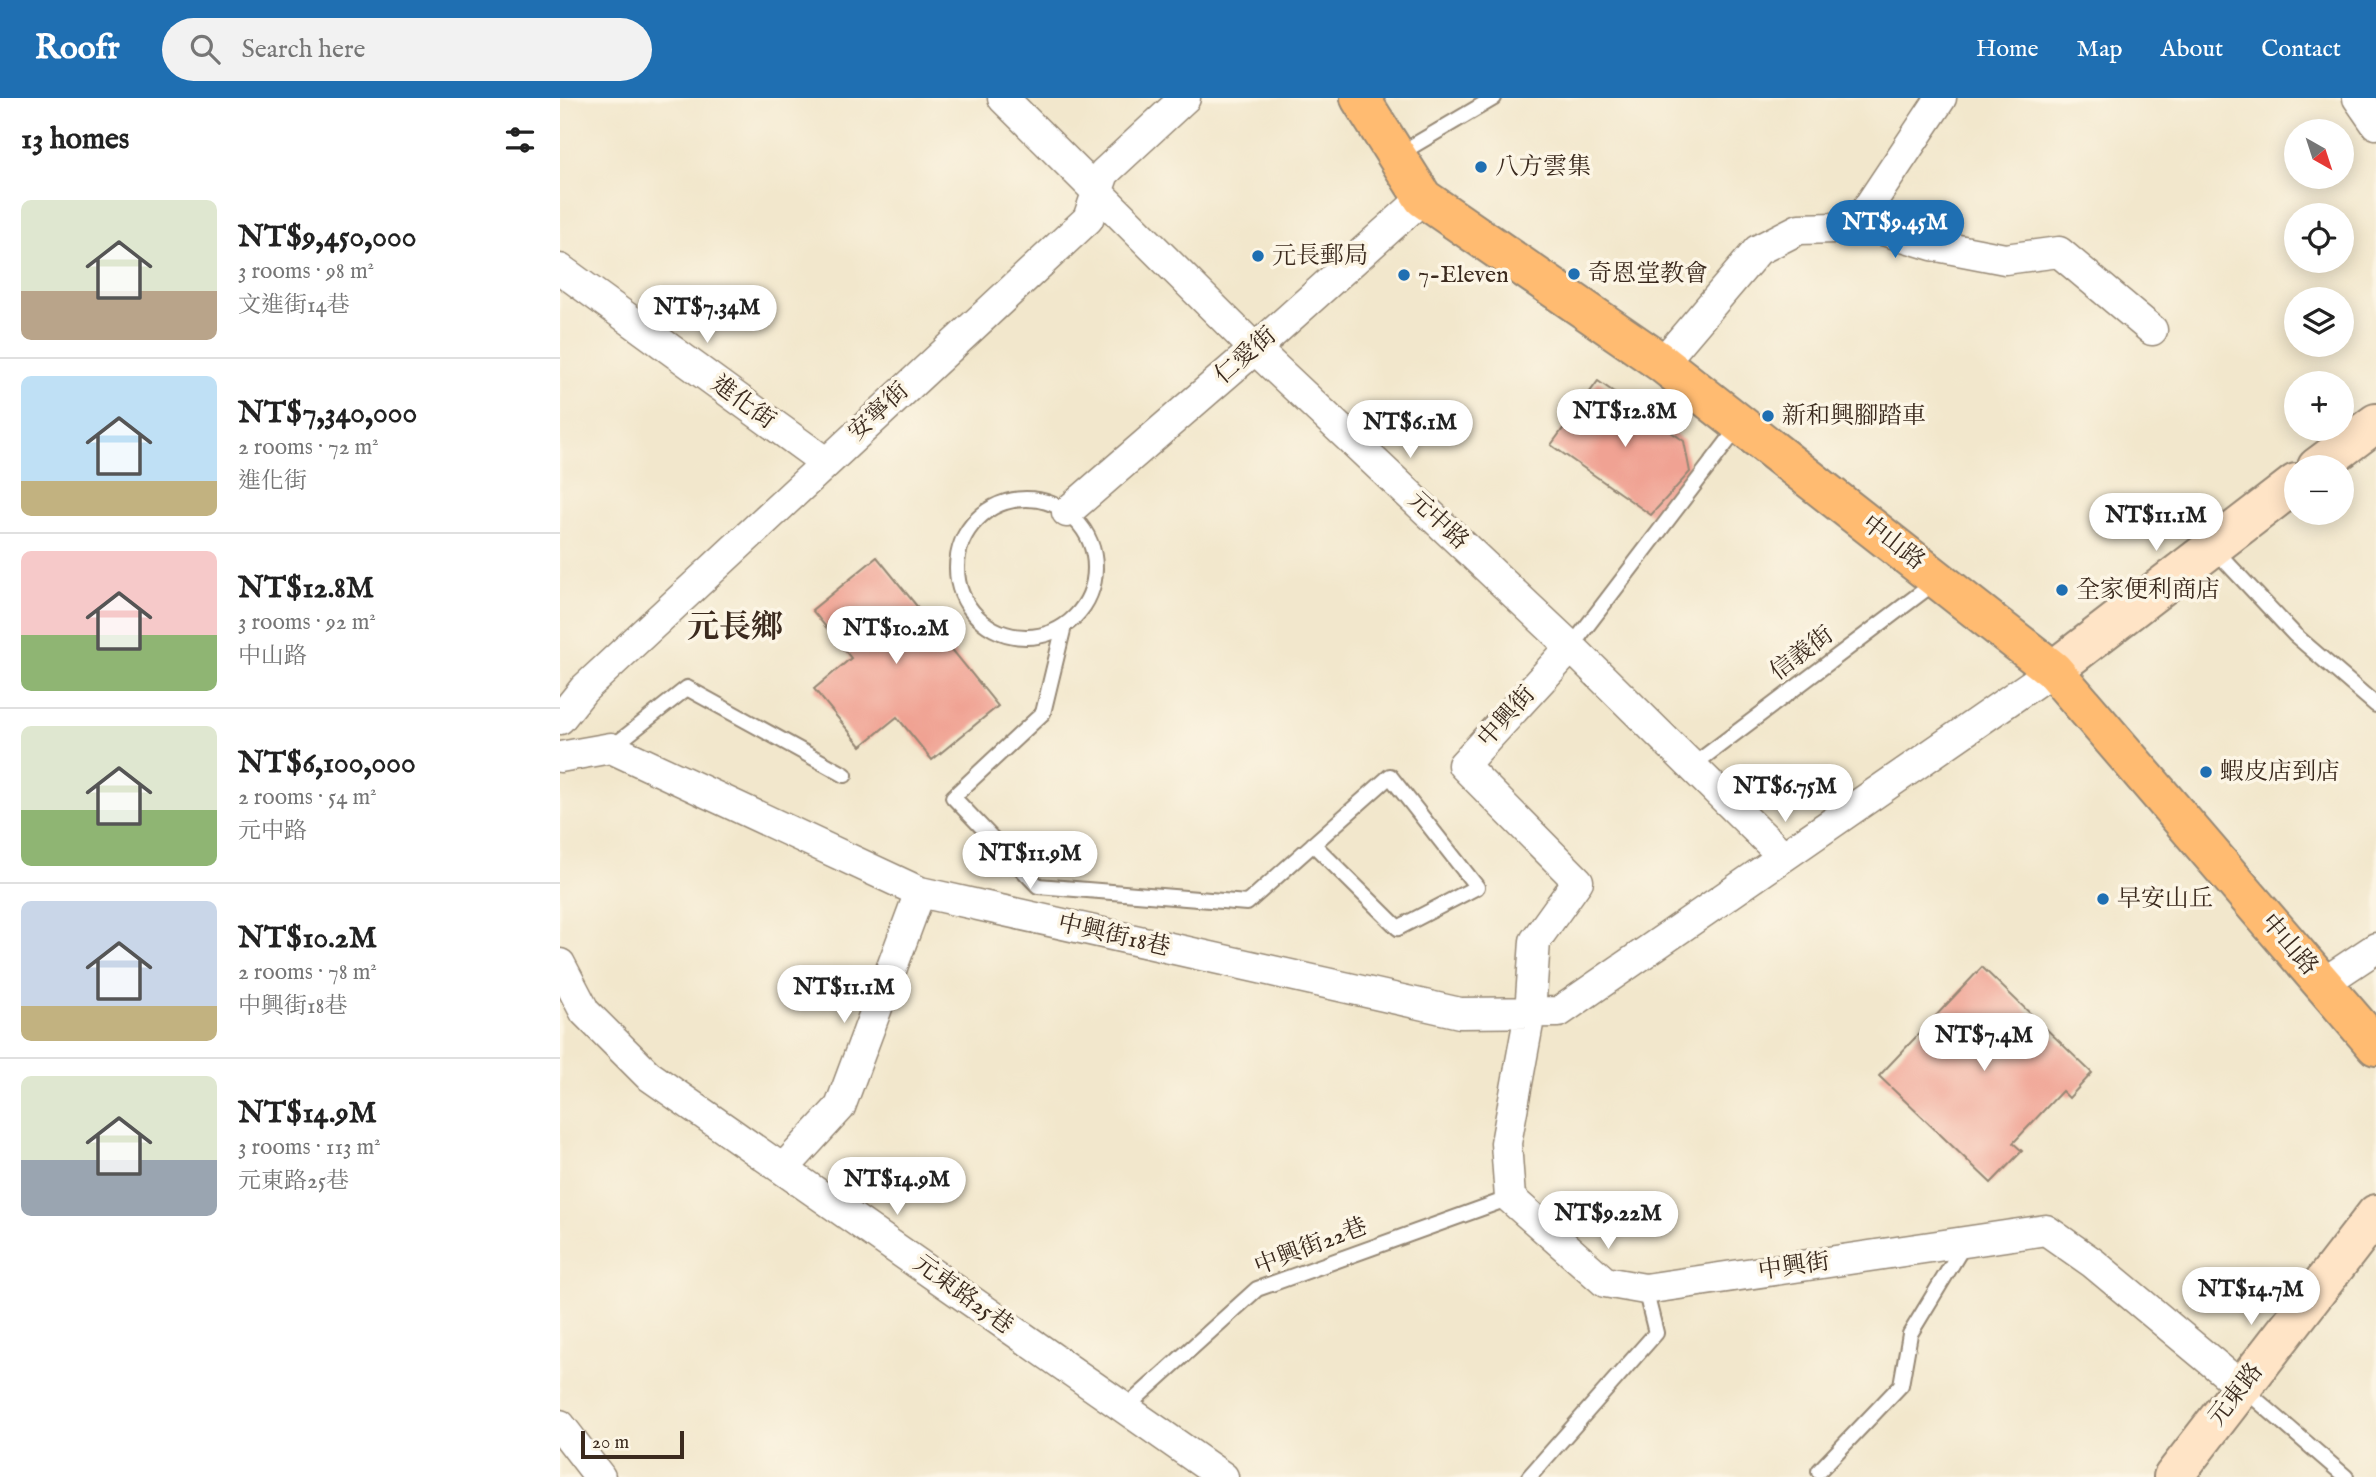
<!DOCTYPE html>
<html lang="en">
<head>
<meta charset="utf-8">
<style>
  body { margin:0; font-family:"IM FELL English","Noto Serif TC",serif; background:#f2f2f2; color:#222; height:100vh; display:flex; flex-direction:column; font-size:26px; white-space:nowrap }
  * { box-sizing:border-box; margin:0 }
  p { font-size:23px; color:#767676 }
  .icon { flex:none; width:38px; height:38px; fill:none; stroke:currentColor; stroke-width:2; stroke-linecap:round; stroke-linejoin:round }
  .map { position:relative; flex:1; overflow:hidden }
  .details { display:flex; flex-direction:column; background:#fff; width:560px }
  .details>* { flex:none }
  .needle { width:46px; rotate:141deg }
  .controls { position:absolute; left:1724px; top:21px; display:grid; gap:14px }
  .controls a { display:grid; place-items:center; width:70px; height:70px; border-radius:50%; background:#fff; box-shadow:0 4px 18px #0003; font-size:35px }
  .scale { position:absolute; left:21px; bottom:18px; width:103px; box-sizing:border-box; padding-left:7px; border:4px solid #3b2a1e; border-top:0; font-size:19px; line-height:24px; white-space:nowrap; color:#3b2a1e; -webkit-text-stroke:5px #fcf5e5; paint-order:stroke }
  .price { position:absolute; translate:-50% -60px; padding:0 16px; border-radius:24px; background:#fff; color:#222; font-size:23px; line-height:46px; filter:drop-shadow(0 2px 4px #0008) }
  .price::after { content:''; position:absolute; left:50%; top:42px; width:21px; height:16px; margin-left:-10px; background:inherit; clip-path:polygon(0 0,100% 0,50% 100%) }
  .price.on { background:#1f6fb2; color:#fff }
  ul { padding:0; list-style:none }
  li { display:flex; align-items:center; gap:21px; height:175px; padding:0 21px }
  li+li { border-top:2px solid #e0e0e0 }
  li span { display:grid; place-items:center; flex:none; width:196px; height:140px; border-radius:10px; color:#555 }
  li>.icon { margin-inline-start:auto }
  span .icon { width:84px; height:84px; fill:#fffc; stroke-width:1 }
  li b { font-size:30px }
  h2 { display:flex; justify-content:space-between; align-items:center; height:84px; padding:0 21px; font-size:30px }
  header { display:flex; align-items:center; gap:42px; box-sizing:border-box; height:98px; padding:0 35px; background:#1f6fb2; color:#fff }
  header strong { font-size:33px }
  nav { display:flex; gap:38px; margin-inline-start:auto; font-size:24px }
  .search { width:490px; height:63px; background:#f2f2f2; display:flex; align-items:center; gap:18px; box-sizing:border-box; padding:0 24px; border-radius:38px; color:#767676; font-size:26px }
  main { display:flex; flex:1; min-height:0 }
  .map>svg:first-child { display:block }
</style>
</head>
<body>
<header>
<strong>Roofr</strong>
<div class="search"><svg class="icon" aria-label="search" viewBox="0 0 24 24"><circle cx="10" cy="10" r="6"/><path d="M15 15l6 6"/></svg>Search here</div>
<nav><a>Home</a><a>Map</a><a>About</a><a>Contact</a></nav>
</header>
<main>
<section class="details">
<h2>13 homes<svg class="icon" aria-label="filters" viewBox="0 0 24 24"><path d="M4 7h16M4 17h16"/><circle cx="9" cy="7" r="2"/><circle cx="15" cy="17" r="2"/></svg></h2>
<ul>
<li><span style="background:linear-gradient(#dfe7d0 65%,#b9a48a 0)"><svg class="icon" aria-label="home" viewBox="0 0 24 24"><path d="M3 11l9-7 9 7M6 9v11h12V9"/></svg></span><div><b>NT$9,450,000</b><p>3 rooms · 98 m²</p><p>文進街14巷</p></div></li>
<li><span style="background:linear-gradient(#bfe0f5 75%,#c2b280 0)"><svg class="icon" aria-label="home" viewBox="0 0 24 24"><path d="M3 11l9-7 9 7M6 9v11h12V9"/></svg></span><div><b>NT$7,340,000</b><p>2 rooms · 72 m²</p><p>進化街</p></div></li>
<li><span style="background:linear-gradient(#f6c9c9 60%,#8fb573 0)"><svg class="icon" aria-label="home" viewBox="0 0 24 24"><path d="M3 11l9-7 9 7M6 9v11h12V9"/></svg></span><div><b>NT$12.8M</b><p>3 rooms · 92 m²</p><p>中山路</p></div></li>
<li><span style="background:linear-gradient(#dfe7d0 60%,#8fb573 0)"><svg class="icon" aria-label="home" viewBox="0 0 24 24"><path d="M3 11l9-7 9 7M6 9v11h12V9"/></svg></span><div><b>NT$6,100,000</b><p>2 rooms · 54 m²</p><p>元中路</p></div></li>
<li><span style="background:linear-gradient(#c9d6e8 75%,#c2b280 0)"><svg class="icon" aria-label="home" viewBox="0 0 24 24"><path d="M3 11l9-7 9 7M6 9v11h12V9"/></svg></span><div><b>NT$10.2M</b><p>2 rooms · 78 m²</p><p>中興街18巷</p></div></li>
<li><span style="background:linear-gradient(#dfe7d0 60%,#9aa5b1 0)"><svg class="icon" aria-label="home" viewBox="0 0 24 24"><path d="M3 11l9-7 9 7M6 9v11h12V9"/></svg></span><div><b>NT$14.9M</b><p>3 rooms · 113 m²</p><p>元東路25巷</p></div></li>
</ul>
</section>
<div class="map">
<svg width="1816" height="1379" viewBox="0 0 1816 1379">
  <rect width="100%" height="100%" fill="#fcf5e5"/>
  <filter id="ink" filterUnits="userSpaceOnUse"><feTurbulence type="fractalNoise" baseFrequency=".0143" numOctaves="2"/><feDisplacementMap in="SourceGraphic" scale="14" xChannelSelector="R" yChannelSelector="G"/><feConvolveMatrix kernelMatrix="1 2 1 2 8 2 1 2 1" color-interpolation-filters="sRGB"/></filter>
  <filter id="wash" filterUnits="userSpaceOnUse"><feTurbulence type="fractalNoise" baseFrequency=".00686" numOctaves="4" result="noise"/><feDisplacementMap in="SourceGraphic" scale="28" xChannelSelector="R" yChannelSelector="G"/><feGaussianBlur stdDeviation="1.57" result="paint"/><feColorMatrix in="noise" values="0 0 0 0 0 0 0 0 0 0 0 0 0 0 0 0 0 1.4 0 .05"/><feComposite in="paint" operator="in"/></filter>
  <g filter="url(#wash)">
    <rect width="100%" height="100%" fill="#f2e7cc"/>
    <g id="blocks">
      <!-- building -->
      <path fill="#f0a293" d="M1038,283L1124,343L1130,374L1091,417L991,347Z
        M317,459L438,608L372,662L337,619L301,648L254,591L291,560L252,512Z
        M1422,869L1532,975L1509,1000L1502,993L1453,1045L1462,1053L1431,1085L1319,978Z"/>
    </g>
  </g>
  <g filter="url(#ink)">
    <use href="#blocks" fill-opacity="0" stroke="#968875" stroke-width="2"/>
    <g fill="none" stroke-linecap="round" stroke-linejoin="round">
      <!-- service casing -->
      <g stroke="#968875" stroke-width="18">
        <path id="service" d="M839,56L934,0
          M397 470a69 69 0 1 1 138 0a69 69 0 1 1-138 0Z
          M1653,450L1735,537L1816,607
          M504,528L483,615L393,699L478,788L687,805L830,678L917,789L838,830L753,746
          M1011,549L1180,327
          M51,650L127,590L285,677
          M1132,668L1378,482
          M1684,1291L1786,1379
          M563,1312L697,1191L950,1100
          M1259,1373L1341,1287L1350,1236L1405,1145
          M969,1379L1096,1235L1085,1191"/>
      </g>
      <!-- minor casing -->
      <g stroke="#968875" stroke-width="33">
        <path id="minor" d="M443,0L695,251L1011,549L1223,758
          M1798,0L1816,26
          M1295,129L1381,0
          M0,171L265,364
          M1102,265L1198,152L1239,131L1313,129L1372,147L1445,161L1499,154L1592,232
          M507,414L695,251L863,100
          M1011,549L903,667L1018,783L975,843L970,915L946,1045L950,1100L1045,1184L1085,1191L1486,1132L1533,1165L1682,1289
          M0,621L24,591L528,121L544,75L625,0
          M0,659L51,650L360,794L900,915L999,914L1493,572
          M0,866L25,914L88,977L663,1379
          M1762,886L1816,850
          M224,1070L280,1009L360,794
          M0,1327L40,1379"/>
      </g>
      <!-- secondary casing -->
      <g stroke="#968875" stroke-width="42">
        <path id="secondary" d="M1757,369L1816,325
          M1493,572L1736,385
          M1613,1379L1816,1116"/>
      </g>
      <!-- primary casing -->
      <g stroke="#968875" stroke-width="42">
        <path id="primary" d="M800,0L863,100L1102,265L1493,572L1816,948"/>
      </g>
      <!-- service -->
      <use href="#service" stroke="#fff" stroke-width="14"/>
      <!-- minor -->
      <use href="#minor" stroke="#fff" stroke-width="30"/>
      <!-- secondary -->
      <use href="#secondary" stroke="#ffe4c6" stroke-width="38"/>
      <!-- primary -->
      <use href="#primary" stroke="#ffbb71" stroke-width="38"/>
    </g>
  </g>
  <!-- markers -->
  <g fill="#1f6fb2" stroke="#fcf5e5" stroke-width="2.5">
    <circle cx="921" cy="69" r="7"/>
    <circle cx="698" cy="158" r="7"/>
    <circle cx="1014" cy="176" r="7"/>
    <circle cx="844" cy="177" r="7"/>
    <circle cx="1208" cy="318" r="7"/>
    <circle cx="1502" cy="492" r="7"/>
    <circle cx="1646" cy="674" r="7"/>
    <circle cx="1543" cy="801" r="7"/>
  </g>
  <g text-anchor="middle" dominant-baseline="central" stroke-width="7" stroke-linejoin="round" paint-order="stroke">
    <!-- poi labels -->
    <g font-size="24" fill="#3b2a1e" stroke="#fcf5e5" text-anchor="start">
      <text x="935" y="69">八方雲集</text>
      <text x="712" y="158">元長郵局</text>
      <text x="1028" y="176">奇恩堂教會</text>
      <text x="858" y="177">7-Eleven</text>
      <text x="1222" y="318">新和興腳踏車</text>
      <text x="1516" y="492">全家便利商店</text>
      <text x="1660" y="674">蝦皮店到店</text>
      <text x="1557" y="801">早安山丘</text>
    </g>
    <!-- street labels -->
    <g font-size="24" fill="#3b2a1e" stroke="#fcf5e5">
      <text transform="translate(686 258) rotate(-41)">仁愛街</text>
      <text transform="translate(183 305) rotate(36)">進化街</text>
      <text transform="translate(319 314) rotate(-43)">安寧街</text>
      <text transform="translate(878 423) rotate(43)">元中路</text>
      <text transform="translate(1333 445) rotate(38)">中山路</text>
      <text transform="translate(1242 556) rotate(-37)">信義街</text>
      <text transform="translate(947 619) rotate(-48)">中興街</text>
      <text transform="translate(554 838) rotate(13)">中興街18巷</text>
      <text transform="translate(1729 847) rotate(49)">中山路</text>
      <text transform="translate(751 1149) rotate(-21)">中興街22巷</text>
      <text transform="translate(1234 1169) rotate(-8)">中興街</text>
      <text transform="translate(403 1197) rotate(36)">元東路25巷</text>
      <text transform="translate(1676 1297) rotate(-52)">元東路</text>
    </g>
    <!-- district labels -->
    <g font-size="32" font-weight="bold" fill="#3b2a1e" stroke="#fcf5e5">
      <text x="175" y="530">元長鄉</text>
    </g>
  </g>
</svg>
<div class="controls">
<a><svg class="needle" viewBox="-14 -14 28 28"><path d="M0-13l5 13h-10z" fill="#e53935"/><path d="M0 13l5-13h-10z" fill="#767676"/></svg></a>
<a><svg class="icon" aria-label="locate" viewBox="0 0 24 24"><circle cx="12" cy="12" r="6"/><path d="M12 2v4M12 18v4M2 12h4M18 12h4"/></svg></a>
<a><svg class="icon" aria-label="layers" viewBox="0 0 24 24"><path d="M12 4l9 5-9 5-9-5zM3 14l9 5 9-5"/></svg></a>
<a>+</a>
<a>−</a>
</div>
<div class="scale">20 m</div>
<b class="price on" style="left:1335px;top:162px">NT$9.45M</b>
<b class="price" style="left:147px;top:247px">NT$7.34M</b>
<b class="price" style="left:1065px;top:351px">NT$12.8M</b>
<b class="price" style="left:850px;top:362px">NT$6.1M</b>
<b class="price" style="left:1596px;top:455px">NT$11.1M</b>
<b class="price" style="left:336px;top:568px">NT$10.2M</b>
<b class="price" style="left:1225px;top:726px">NT$6.75M</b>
<b class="price" style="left:470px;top:793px">NT$11.9M</b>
<b class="price" style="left:284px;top:927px">NT$11.1M</b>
<b class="price" style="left:1424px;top:975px">NT$7.4M</b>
<b class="price" style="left:337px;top:1119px">NT$14.9M</b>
<b class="price" style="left:1048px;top:1153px">NT$9.22M</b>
<b class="price" style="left:1691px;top:1229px">NT$14.7M</b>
</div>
</main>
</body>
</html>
